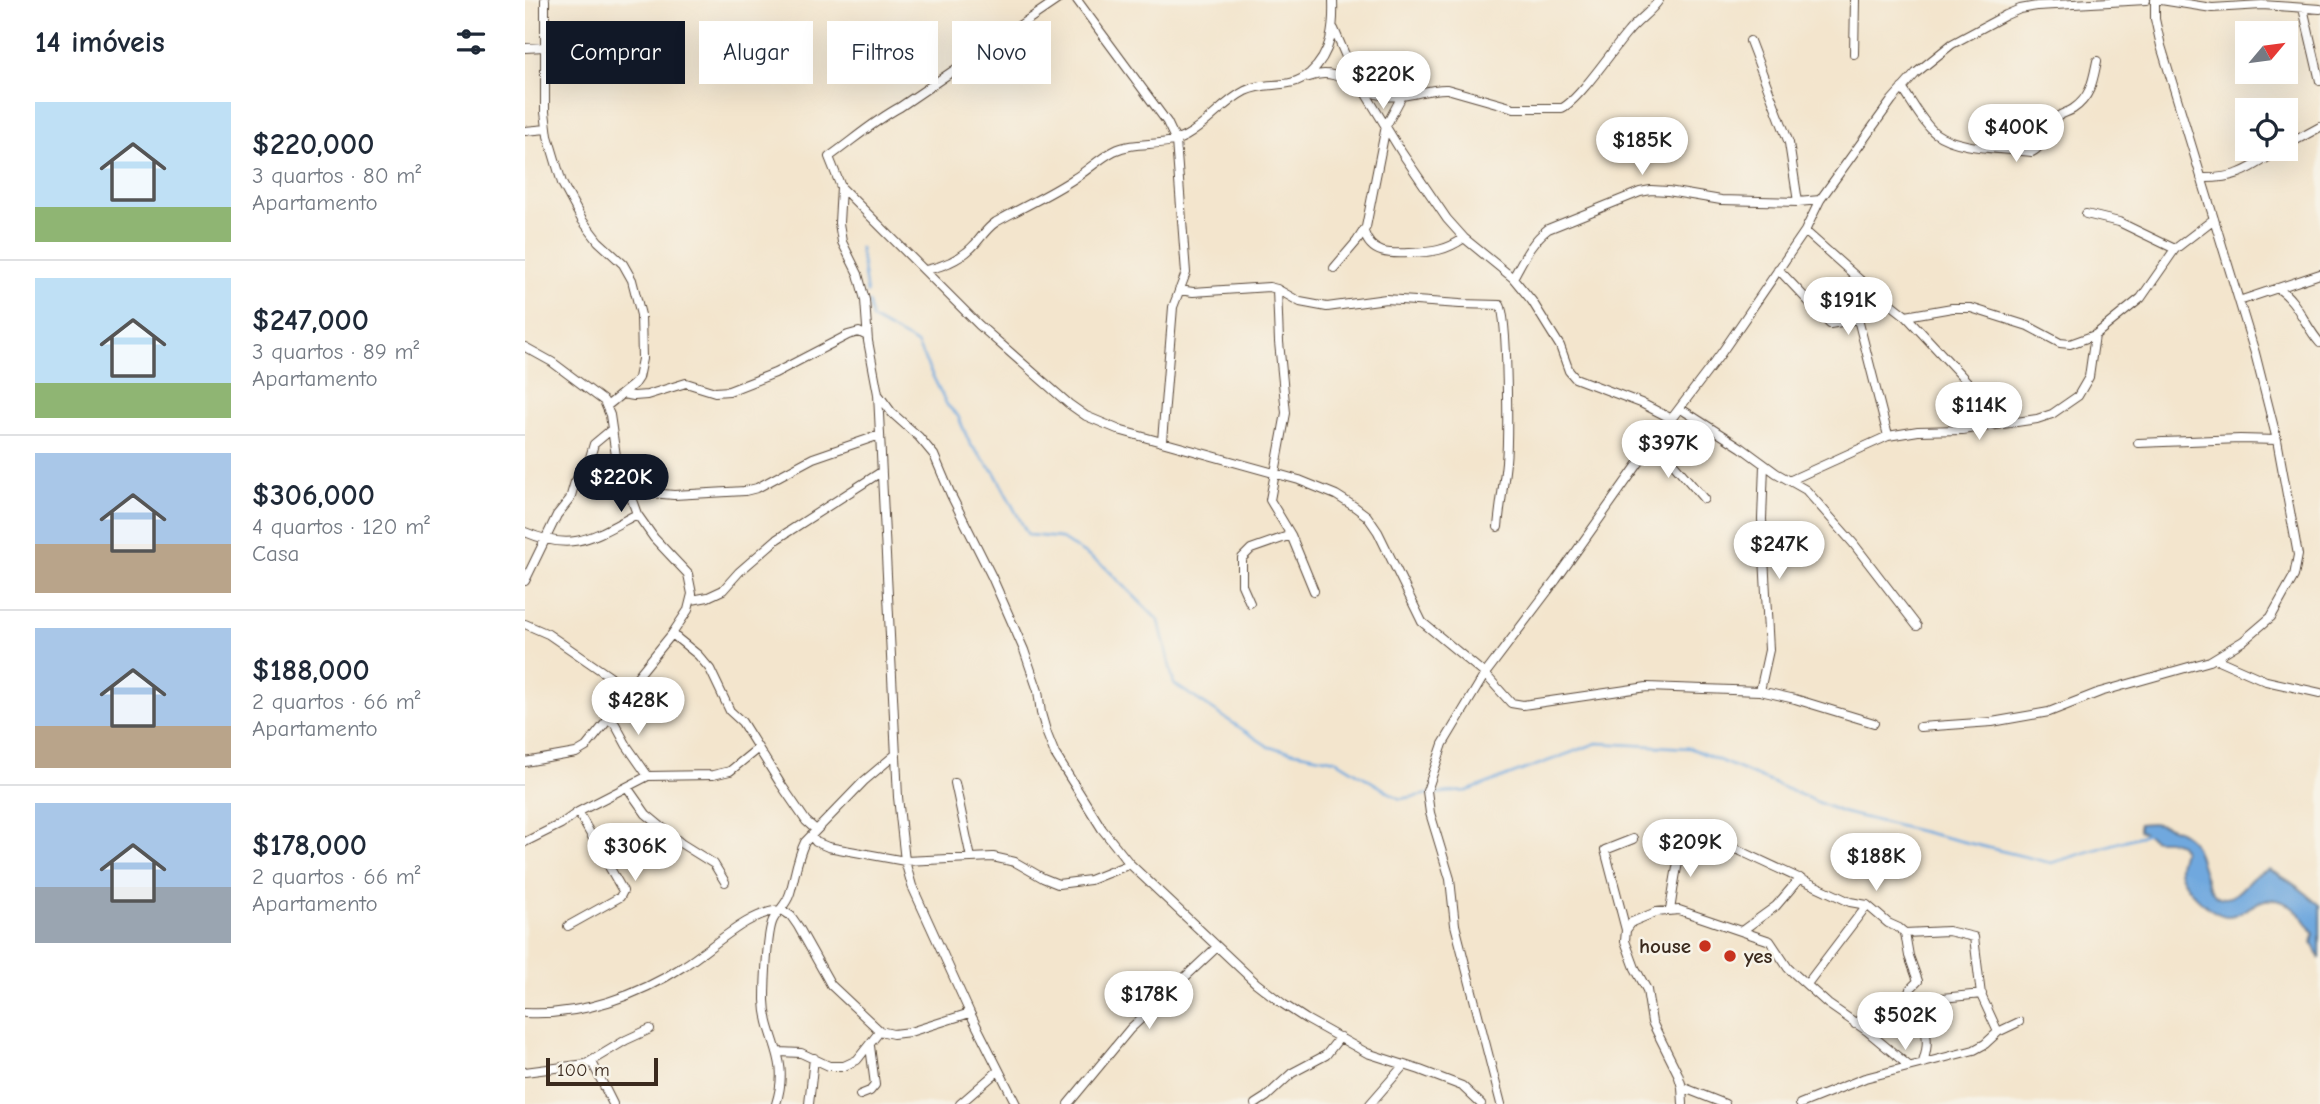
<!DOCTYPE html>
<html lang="pt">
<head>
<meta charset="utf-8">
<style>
  body { margin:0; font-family:"Comic Neue",sans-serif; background:#f6f6f7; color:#1f2937; height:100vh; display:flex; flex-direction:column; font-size:26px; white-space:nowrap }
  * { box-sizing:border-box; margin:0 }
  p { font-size:23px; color:#747a83 }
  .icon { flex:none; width:38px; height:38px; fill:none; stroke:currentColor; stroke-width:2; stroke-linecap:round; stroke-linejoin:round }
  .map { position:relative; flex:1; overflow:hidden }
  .drawer { display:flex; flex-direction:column; background:#fff; width:525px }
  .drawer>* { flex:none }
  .top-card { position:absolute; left:21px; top:21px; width:665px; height:63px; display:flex; gap:14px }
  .needle { width:46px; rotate:61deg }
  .fabs { position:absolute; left:1710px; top:21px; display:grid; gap:14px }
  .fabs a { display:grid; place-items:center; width:63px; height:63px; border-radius:0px; background:#fff; box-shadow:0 7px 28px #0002; font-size:35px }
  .scale { position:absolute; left:21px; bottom:18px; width:112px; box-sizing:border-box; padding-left:7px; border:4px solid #3b2a1e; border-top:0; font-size:19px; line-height:24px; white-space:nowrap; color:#3b2a1e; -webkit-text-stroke:5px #f7f3e8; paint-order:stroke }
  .price { position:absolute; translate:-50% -60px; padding:0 16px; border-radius:24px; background:#fff; color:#222; font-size:23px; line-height:46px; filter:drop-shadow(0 2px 4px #0008) }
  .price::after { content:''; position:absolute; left:50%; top:42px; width:21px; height:16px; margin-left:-10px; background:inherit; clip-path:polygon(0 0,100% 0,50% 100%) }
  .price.selected { background:#111827; color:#fff }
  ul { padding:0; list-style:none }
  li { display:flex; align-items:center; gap:21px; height:175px; padding:0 35px }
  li+li { border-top:2px solid #e0e1e3 }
  li span { display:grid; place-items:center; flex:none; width:196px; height:140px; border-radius:0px; color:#555 }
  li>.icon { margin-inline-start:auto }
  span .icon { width:84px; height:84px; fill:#fffc; stroke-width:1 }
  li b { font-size:30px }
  h2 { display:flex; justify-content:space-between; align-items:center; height:84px; padding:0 35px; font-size:30px }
  .pill { padding:0 24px; border-radius:0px; background:#fff; box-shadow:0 7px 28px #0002; font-size:24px; line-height:63px }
  .pill.selected { background:#111827; color:#fff }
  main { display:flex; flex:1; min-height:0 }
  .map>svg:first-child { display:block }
</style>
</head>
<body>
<main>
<section class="drawer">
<h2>14 imóveis<svg class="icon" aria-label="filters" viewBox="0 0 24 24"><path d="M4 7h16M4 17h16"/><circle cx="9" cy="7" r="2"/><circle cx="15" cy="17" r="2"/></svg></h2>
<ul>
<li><span style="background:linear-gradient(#bfe0f5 75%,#8fb573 0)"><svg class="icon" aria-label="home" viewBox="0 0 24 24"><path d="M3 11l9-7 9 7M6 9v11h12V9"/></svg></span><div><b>$220,000</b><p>3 quartos · 80 m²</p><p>Apartamento</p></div></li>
<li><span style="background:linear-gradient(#bfe0f5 75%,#8fb573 0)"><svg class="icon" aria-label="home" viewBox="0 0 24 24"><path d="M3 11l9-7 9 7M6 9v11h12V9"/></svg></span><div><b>$247,000</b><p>3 quartos · 89 m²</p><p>Apartamento</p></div></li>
<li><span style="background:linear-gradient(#a9c7e8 65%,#b9a48a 0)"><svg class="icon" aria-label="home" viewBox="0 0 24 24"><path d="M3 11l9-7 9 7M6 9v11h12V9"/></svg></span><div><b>$306,000</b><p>4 quartos · 120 m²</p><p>Casa</p></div></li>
<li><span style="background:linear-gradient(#a9c7e8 70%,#b9a48a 0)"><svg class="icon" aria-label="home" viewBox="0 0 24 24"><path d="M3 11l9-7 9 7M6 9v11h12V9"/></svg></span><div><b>$188,000</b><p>2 quartos · 66 m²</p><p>Apartamento</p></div></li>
<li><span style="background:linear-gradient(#a9c7e8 60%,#9aa5b1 0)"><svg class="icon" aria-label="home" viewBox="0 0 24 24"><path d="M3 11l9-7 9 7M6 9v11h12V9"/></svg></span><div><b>$178,000</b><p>2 quartos · 66 m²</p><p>Apartamento</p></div></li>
</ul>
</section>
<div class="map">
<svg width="1795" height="1104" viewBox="0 0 1795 1104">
  <rect width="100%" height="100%" fill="#f7f3e8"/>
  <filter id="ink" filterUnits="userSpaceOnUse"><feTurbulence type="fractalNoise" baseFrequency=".0143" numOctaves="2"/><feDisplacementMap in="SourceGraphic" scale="14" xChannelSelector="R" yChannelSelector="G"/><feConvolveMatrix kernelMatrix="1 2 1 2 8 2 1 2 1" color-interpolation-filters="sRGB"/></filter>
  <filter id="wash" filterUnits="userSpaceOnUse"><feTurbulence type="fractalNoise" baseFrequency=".00686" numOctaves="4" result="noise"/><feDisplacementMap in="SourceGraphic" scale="28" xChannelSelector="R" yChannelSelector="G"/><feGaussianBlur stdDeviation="1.57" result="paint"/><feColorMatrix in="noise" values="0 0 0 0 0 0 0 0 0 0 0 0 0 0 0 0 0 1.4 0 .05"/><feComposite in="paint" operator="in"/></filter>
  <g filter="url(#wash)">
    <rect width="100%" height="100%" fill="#f3e5cd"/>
    <!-- water -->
    <path fill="#6fa8de" stroke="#55697e" stroke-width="2" d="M1627,823C1641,825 1656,829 1666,840C1676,849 1679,900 1700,898C1717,897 1722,874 1744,870C1763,878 1780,892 1795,905V959L1787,943L1789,934C1778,914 1758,892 1734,902C1724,907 1715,915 1704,916C1688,917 1656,886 1654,870C1653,864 1657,855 1658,849L1655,844L1643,840H1630L1614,830V824Z"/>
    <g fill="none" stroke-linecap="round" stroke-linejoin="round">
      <!-- stream -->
      <path stroke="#6fa8de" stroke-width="2.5" d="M335,248L342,293
        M344,303L347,319L392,344L422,405L433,416L445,444L470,473L503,535L535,538L580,567L634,621L649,684L744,747L811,760L875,799L904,794L942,791L1072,743L1165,748L1316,812L1526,863L1622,834"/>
    </g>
  </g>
  <g filter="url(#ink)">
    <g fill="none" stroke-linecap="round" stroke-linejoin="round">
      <!-- street casing -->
      <g stroke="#574638" stroke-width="10">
        <path id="street" d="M20,0V112L23,136L37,183L57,220L73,241L98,264L107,280L116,315L117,359L113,378L109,384L82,406
          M552,0L642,122L651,141L661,273L648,307L637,441
          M1636,0L1687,8L1737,5L1795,9
          M1778,8L1795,81
          M809,29L828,73L877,153L922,219L939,238L988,278L1007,301L1035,346L1044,371L1050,378L1116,403L1147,419
          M1225,41L1264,143L1273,202
          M0,48L78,44
          M1329,54L1330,0
          M784,77C815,65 832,93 861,96C882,99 902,88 922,89L989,108H1037C1054,100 1088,49 1103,32C1112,21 1126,12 1134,0
          M1377,88C1387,102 1397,122 1410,133C1433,150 1479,148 1507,152C1519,146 1521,131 1529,120C1533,114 1542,113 1548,109C1566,97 1568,80 1572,61
          M0,131L22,129
          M1760,146L1795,127
          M1676,178C1715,179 1725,168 1756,149
          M316,187L454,325L544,404L561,416L597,431L774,480L811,495L830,507L842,516L853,532L897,622L960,674L986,703L998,705L1122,687L1235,691L1270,699L1349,723
          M1561,214L1594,222L1650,249
          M1280,231L1335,280L1381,316L1447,387L1486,423
          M839,232C846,255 865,254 885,253C907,252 921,251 939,238
          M809,268L832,241L841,227L861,126L877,96
          M1253,269L1305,324L1333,319L1363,436
          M401,270C420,266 438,258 451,243C458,235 462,228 471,222C497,207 525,195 550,178C563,170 575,158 589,151C611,140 639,148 661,136C683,124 698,102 720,91C742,80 764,91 785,73C807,53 809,27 808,0
          M988,278C998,260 1006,242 1023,229L1115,192L1126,190L1143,191L1196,200L1273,202L1295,200
          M1752,288C1772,299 1779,325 1795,343
          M752,289L754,342L761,413L745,500L766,535L789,591
          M654,290L668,292L744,287L752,289L775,302L802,307L861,299L935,304L975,305C983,317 983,440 981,462C979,483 975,505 973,527
          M1714,301L1795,274
          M1381,316L1427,308H1446L1503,326L1535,343L1545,344L1570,335L1616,298L1650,249L1689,219
          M0,347L27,362L79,401L85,415L91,456L112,514L129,538L163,574L167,594L163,610L147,634L104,687L91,710L61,747L51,753L0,762
          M97,394L109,396L122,395L161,383L190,392L204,391L250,373L323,335L334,332L342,336
          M353,394L367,413L394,437L409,455L426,495L467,577L499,650L513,691L516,713L522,734L530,754L577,829L605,864L731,983L758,1004L781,1019L842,1053L895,1070L937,1086L956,1104
          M1156,409L1217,448L1251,473L1281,490L1328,543L1392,626
          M1129,441L1179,499
          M1613,443L1715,439L1752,440
          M1266,480L1363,436L1393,431L1437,430L1512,419L1527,414L1553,396L1564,377L1570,335
          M102,491L149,495L220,491L232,488L288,458L355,435
          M0,532C49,553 68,537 112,514
          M0,581L32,515L45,499L50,482L63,464L69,444L87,429
          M167,600L183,597L198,590L214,572L252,539L356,472
          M725,603L717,585V558L726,549L766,535
          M0,624L23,634L97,685L104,687
          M147,634L173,655L185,669L205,711L217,722L255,783L281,821L291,830
          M1691,659L1741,681L1795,693
          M1235,691L1244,650L1237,519L1239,465
          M83,719L90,724L102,746L123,776
          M1395,727L1467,722L1524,712L1575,692L1685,661L1718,641L1746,617L1769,576L1773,555L1752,440L1730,353L1636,46L1630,19V0
          M430,783L446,858
          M102,787L121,814L157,844L189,864L200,882
          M286,836L291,842L303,847L380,861L468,857L490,862L518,878L533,884L565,880L605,864
          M0,842L36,824L53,812L123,776L188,775L205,771L232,749
          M1145,910C1149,889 1151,851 1166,834L1186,835L1188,841L1198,847H1207L1325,902L1342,905L1363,923L1374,928L1380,933L1384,956L1393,981L1385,989L1383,996C1397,1020 1408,1034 1398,1062
          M43,926L95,897L98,891L53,812
          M1101,930L1080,850L1108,839
          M1218,930L1251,906L1275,878
          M1380,933L1423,931L1449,937L1456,995L1473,1032
          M1282,984L1342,905
          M0,1013C56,1016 113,996 159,966C188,948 223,911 257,910L266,916L273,926L306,985L355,1031L368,1034L385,1032L445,1013
          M1330,1024L1342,1013L1377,996L1417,998L1457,994
          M254,1052L276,1053L304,1066H319L332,1060L355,1031
          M67,1062L88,1104
          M0,1072L61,1064L101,1040L125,1029
          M1157,1087L1200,1104
          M335,1095L345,1091L350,1085L345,1046
          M251,1104C266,1057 241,1041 240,1000C240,984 242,932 248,920C253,910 261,906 265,893C270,876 272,858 280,842L339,781L371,754
          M284,1104L289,1058
          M435,1104L473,1071
          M491,1104L445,1013L387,886L380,861L373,797L353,394L343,341L340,300L333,274L317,242L314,223L316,187L304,157C328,140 349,121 375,107L532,0
          M543,1104L605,1029L692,947
          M730,1104L741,1097L767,1073L801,1055L815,1037
          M845,1104L879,1065
          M976,1104L930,925L925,879L905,813L902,791L918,744L960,674L1031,580L1128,443L1195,355L1280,231L1295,200L1367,100L1391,73L1427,44L1481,15L1495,9L1512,6L1621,0
          M1158,1104L1157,1087L1153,1074L1127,1022L1122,990L1110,968L1100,941L1101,930L1107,922L1131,912L1154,910L1245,941L1263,968L1303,1004L1342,1031L1384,1066
          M1275,1104L1340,1078L1449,1050L1460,1044L1473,1032L1494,1022"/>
      </g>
      <!-- street -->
      <use href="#street" stroke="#fff" stroke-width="8"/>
    </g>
  </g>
  <!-- markers -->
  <g fill="#c8321e" stroke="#f7f3e8" stroke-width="2.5">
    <circle cx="1180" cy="946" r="7"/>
    <circle cx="1205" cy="956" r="7"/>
  </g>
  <g text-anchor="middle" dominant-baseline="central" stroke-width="5" stroke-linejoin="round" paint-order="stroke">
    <!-- poi labels -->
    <g font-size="21" font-weight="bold" fill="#3b2a1e" stroke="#f7f3e8" text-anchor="end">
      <text x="1166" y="946">house</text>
      <text x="1219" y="956" text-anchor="start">yes</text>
    </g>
  </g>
</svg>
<div class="fabs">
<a><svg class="needle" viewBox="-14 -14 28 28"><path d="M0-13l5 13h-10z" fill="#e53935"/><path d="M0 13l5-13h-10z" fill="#747a83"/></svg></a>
<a><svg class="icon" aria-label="locate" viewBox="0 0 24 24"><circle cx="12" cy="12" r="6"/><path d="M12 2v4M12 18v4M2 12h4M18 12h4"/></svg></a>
</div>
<div class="scale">100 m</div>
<b class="price" style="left:858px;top:111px">$220K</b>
<b class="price" style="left:1491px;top:164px">$400K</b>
<b class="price" style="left:1117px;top:177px">$185K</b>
<b class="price" style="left:1323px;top:337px">$191K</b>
<b class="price" style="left:1454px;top:442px">$114K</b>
<b class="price" style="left:1143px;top:480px">$397K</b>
<b class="price selected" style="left:96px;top:514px">$220K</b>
<b class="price" style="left:1254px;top:581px">$247K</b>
<b class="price" style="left:113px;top:737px">$428K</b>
<b class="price" style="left:1165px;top:879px">$209K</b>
<b class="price" style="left:110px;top:883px">$306K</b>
<b class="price" style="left:1351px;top:893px">$188K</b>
<b class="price" style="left:624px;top:1031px">$178K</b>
<b class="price" style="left:1380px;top:1052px">$502K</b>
<div class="top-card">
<a class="pill selected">Comprar</a>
<a class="pill">Alugar</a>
<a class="pill">Filtros</a>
<a class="pill">Novo</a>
</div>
</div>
</main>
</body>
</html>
